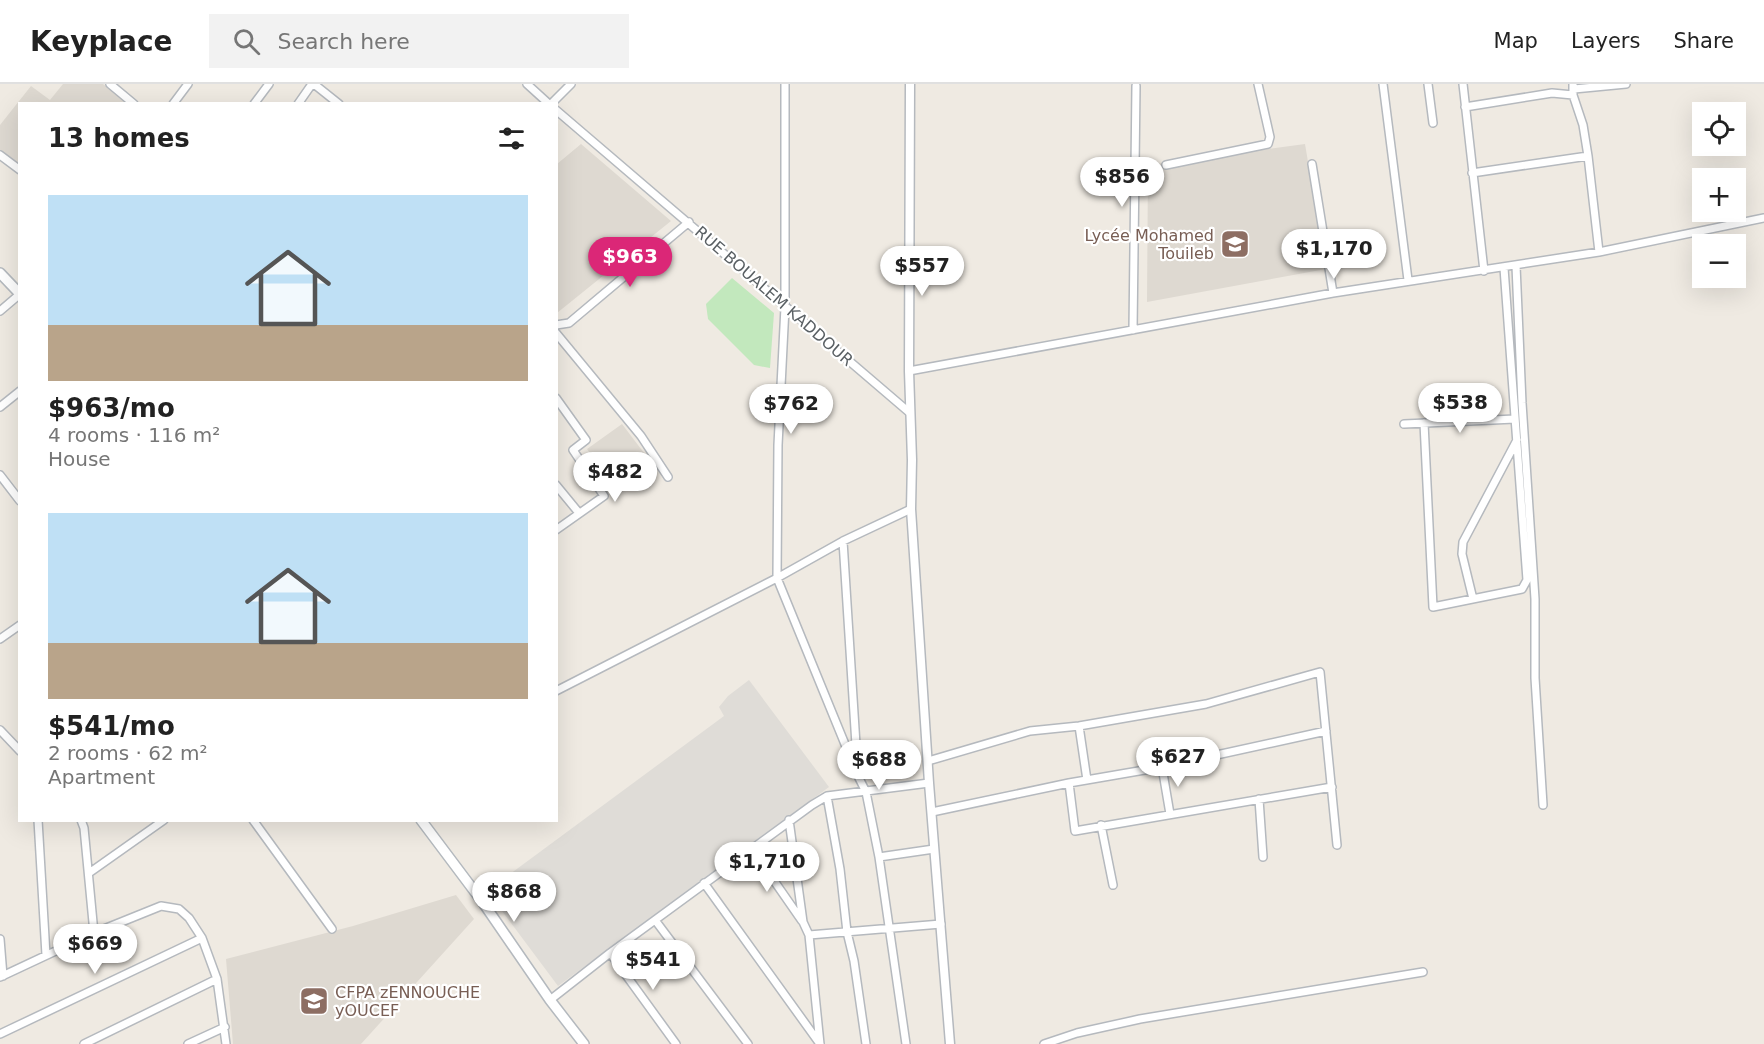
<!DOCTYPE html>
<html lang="en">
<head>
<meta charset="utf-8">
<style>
  body { margin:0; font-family:"DejaVu Sans",sans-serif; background:#f2f2f2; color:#222; height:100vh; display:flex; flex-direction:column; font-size:22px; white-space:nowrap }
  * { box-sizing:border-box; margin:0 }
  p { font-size:20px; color:#767676 }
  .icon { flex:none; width:33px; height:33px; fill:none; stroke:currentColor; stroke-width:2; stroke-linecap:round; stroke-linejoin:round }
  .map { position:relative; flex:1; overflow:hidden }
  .panel { position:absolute; left:18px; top:18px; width:540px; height:720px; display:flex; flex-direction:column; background:#fff; border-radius:0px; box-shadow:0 6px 24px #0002 }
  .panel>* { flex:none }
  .buttons { position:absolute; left:1692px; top:18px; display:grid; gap:12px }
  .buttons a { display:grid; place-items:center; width:54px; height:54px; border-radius:0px; background:#fff; box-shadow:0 6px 24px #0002; font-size:30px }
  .price { position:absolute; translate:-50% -51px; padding:0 14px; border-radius:21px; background:#fff; color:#222; font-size:20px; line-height:39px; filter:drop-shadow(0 2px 3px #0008) }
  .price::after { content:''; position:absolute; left:50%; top:36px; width:18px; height:14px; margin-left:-9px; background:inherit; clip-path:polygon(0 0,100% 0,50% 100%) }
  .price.active { background:#db2777; color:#fff }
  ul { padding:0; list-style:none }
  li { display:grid; align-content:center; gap:12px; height:318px; padding:0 30px }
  li span { display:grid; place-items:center; height:186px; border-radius:0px; color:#555 }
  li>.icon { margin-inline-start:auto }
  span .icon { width:108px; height:108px; fill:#fffc; stroke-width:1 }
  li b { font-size:26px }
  h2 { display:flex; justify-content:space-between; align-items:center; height:72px; padding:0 30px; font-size:26px }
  header { display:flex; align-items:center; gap:36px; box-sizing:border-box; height:84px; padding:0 30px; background:#fff; border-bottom:2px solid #e0e0e0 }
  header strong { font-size:28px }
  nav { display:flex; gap:33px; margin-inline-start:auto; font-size:21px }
  .search { width:420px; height:54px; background:#f2f2f2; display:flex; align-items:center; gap:15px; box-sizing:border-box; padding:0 21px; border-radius:0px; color:#767676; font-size:22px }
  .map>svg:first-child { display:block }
</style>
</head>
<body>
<header>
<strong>Keyplace</strong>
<div class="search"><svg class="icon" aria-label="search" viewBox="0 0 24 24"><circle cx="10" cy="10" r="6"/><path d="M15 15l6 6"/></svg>Search here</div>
<nav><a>Map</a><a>Layers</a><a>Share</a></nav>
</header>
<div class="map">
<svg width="1764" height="960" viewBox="0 0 1764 960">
  <rect width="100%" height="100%" fill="#efeae2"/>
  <!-- industrial -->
  <path fill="#dfdcd7" d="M749,596L829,703L558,902L487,807L724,632L719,623L728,612Z"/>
  <!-- education -->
  <path fill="#ded9d1" d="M63,0H103L127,19L20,20L19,82L0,66V41L31,2L50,16Z
    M581,60L671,137L557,229V80Z
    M1305,60L1326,185L1147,218L1148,81Z
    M622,340L657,386L613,403L587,365Z
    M456,811L474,835L361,960H233L226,875L353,842Z"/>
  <!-- green -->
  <path fill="#c2e8bd" d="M732,194L774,229L770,284L754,281L708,235L706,220Z"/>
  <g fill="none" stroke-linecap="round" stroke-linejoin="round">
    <!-- minor casing -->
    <g stroke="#b5b9be" stroke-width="10">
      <path id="minor" d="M110,0L134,20
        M314,0L339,20
        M527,0L549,20
        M785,0V223L778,361L777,494L858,692
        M1383,0L1408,196
        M1428,0L1433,39
        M1463,0L1484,187
        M1573,0V11L1583,41L1588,72L1599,168
        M1574,5L1626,0
        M173,20L188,0
        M254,20L269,0
        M298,20L312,0
        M551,20L571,0
        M1465,23L1552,9L1573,11
        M556,26L910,329
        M0,71L20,86
        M1312,80L1333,209
        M1166,81L1268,60L1270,53L1258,0
        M1472,89L1588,72
        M1516,182L1522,319L1535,515V594L1543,721
        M0,227L20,210
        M556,241L569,239L689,138
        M1133,246L1136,2
        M556,249L641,352L668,393
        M909,287L1333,209L1599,168L1764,134
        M556,314L586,356L573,366L604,412L556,446
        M0,323L20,307
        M1424,339L1433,523L1522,505L1527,496L1504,184
        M1404,340L1515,335
        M0,391L20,417
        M556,401L579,429
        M843,457L858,692L866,708L879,773L906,960
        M1473,515L1462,470L1463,458L1517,356
        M0,555L20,541
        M556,607L777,494L843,457L911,425
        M1079,642L1087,696
        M0,646L20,667
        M928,677L1030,647L1079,642L1206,620L1320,588L1337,761
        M1162,683L1170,730
        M1069,699L1075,747L1332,703
        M827,712L840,785L847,848L854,877L866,960
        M1259,715L1263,773
        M932,728L1069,699L1162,683L1326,647
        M38,736L46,871
        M81,736L84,744L94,849
        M253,736L332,845
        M789,736L803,838L809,851L820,960
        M1101,741L1113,801
        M752,765L802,837
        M879,773L934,765
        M89,789L164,736
        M704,799L820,960
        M655,836L748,960
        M809,851L941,840
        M0,855L3,892
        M610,869L676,960
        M0,893L94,849L161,822L179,825L189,834L202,854L217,895L226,960
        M550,916L610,869L812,721L827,712L929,699
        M0,950L202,854
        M84,960L217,895
        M188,960L225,943
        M1044,960L1077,949L1140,935L1423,888"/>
    </g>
    <!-- tertiary casing -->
    <g stroke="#b5b9be" stroke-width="11">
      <path id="tertiary" d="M910,0L909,287L912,376L911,425L929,699L950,960"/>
    </g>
    <!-- secondary casing -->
    <g stroke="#b4b9be" stroke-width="12">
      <path id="secondary" d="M0,189L20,210
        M421,736L484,820L550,916L584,960"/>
    </g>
    <!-- minor -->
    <use href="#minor" stroke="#fff" stroke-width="7"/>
    <!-- tertiary -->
    <use href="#tertiary" stroke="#fff" stroke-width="8"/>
    <!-- secondary -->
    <use href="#secondary" stroke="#fff" stroke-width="9"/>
  </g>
  <!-- icons -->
  <defs>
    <g id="school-square" transform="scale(1.5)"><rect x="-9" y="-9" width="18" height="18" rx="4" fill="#8d6e63" stroke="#fff"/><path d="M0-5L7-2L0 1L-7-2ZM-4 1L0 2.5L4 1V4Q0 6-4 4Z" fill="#fff"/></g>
    <g id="university-square" transform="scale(1.5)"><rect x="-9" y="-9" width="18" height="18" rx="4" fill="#8d6e63" stroke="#fff"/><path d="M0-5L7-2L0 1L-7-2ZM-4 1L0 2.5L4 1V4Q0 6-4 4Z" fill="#fff"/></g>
  </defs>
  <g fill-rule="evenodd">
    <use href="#school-square" x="1235" y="160"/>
    <use href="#university-square" x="314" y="917"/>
  </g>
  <g text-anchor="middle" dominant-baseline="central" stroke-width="4.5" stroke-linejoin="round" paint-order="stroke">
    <!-- education labels -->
    <g font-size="16" fill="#785e54" stroke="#fff" text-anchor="end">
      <text x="1214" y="151">Lycée Mohamed<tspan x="1214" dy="18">Touileb</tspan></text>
      <text x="335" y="908" text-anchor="start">CFPA zENNOUCHE<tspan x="335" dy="18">yOUCEF</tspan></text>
    </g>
    <!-- street labels -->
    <g font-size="16" fill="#5a6064" stroke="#fff">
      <text transform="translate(774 212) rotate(41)">RUE BOUALEM KADDOUR</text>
    </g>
  </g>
</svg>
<div class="buttons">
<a><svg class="icon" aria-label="locate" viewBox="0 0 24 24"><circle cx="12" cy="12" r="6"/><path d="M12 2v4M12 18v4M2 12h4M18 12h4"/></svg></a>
<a>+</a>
<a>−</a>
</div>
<b class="price" style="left:1122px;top:124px">$856</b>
<b class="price" style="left:1334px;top:196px">$1,170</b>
<b class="price active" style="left:630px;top:204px">$963</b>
<b class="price" style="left:922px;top:213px">$557</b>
<b class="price" style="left:1460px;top:350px">$538</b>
<b class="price" style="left:791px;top:351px">$762</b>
<b class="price" style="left:615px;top:419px">$482</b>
<b class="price" style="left:1178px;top:704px">$627</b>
<b class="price" style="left:879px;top:707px">$688</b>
<b class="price" style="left:767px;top:809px">$1,710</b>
<b class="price" style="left:514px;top:839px">$868</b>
<b class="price" style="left:95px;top:891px">$669</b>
<b class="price" style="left:653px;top:907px">$541</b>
<section class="panel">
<h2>13 homes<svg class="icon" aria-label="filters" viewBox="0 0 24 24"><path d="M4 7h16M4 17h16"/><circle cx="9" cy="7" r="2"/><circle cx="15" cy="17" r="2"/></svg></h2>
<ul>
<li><span style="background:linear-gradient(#bfe0f5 70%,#b9a48a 0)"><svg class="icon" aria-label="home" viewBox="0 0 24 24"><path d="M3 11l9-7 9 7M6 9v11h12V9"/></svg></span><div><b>$963/mo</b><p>4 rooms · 116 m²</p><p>House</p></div></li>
<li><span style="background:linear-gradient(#bfe0f5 70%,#b9a48a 0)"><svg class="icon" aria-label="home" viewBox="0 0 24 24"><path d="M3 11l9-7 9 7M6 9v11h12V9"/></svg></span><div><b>$541/mo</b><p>2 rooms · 62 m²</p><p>Apartment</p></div></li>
</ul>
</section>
</div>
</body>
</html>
